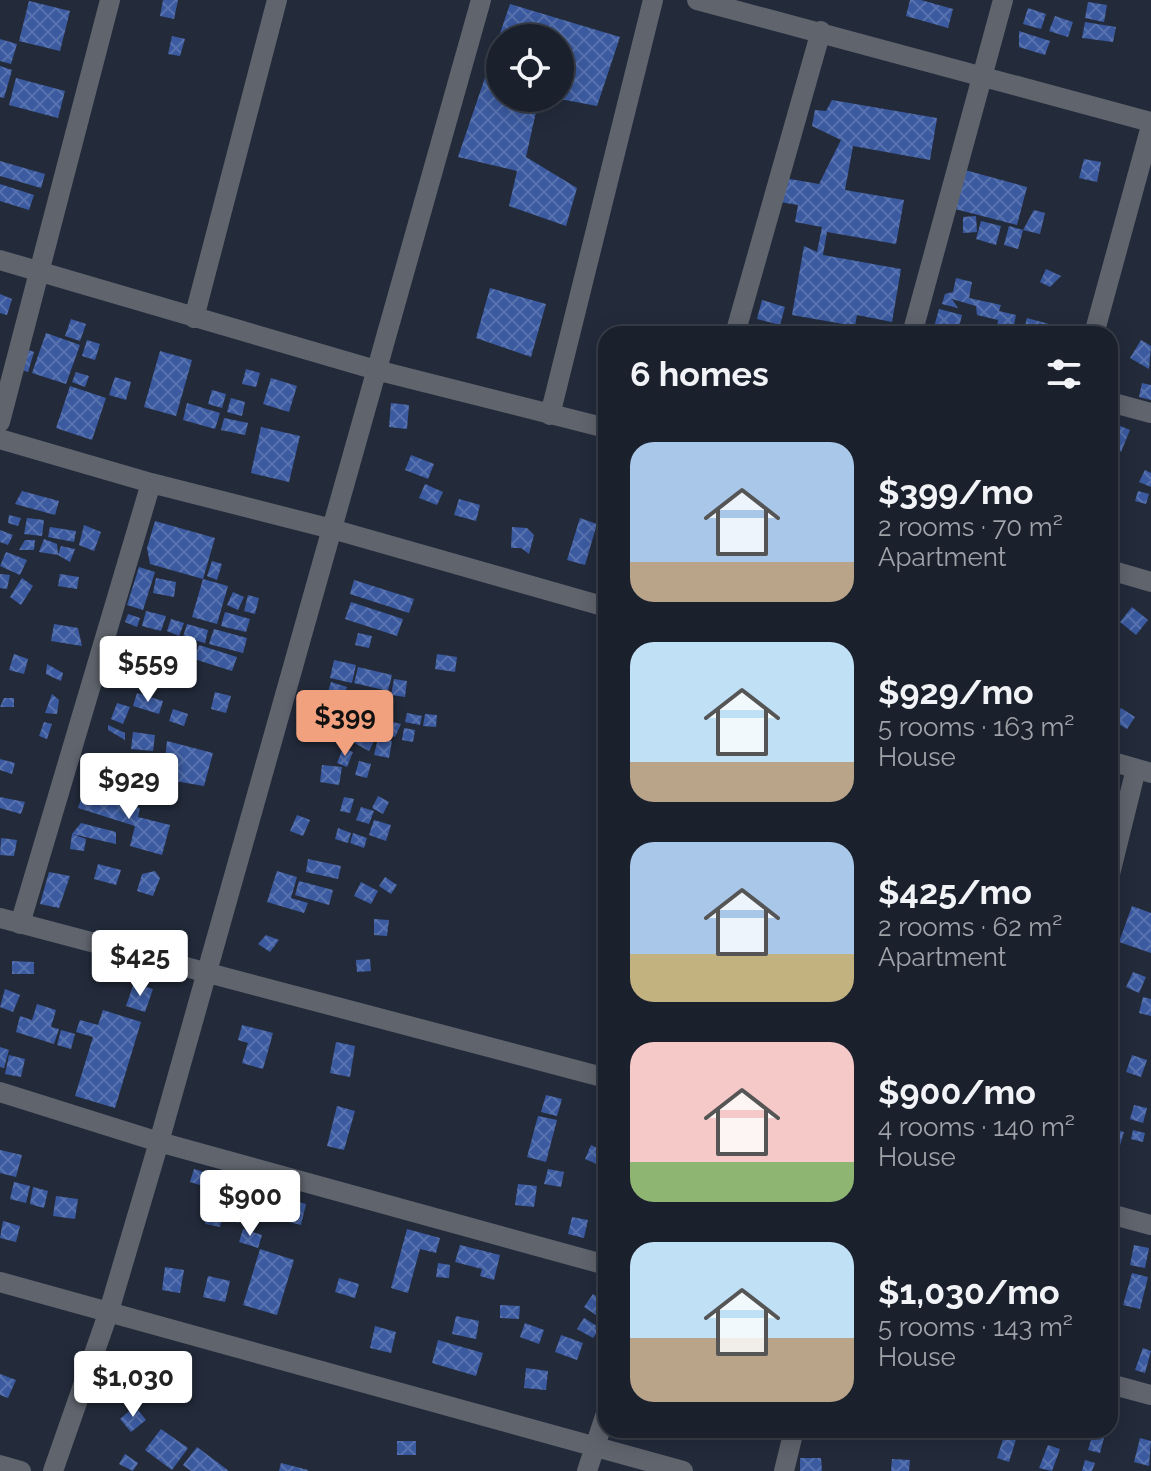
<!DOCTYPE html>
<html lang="en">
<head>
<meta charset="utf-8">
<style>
  body { margin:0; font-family:Raleway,sans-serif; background:#232834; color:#f1f3f6; height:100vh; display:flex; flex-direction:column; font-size:30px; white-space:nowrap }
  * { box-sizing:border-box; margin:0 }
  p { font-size:26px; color:#9fa3a9 }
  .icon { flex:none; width:44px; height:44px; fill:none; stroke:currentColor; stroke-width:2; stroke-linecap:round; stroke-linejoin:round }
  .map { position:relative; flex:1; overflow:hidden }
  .drawer { position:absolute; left:598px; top:326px; width:520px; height:1112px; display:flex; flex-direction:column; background:#1a202c; border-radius:24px; box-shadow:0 4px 20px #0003,0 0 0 2px #383e48 }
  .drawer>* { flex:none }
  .fabs { position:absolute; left:486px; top:24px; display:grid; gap:16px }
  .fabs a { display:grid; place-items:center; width:88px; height:88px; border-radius:50%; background:#1a202c; box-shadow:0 4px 20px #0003,0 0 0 2px #383e48; font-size:40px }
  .price { position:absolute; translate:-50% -68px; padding:0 18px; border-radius:8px; background:#fff; color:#222; font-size:26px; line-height:52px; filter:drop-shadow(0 2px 4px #0008) }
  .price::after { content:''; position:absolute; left:50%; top:48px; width:24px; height:18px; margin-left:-12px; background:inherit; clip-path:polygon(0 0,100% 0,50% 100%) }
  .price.on { background:#f1a17d; color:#111 }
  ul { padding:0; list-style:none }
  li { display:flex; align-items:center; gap:24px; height:200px; padding:0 32px }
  li span { display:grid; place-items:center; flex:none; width:224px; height:160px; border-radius:24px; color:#555 }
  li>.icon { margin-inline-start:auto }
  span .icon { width:96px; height:96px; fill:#fffc; stroke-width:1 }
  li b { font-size:34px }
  h2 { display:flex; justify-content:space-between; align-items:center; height:96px; padding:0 32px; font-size:34px }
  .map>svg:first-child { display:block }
</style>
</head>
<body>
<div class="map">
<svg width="1151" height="1471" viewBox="0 0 1151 1471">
  <defs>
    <pattern id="building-cross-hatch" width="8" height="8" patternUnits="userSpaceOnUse" patternTransform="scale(2)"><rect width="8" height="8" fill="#3b5aa0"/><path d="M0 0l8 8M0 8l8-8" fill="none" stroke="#5772ae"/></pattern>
  </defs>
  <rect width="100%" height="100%" fill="#232b3b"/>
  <!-- building -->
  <path fill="url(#building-cross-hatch)" d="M163,0H178L174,19L160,16Z
    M910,0H921L953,9L948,28L906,16Z
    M29,1L70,11L60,51L19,41Z
    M1088,2L1107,5L1104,22L1085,18Z
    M510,4L620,37L597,106L560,99V38H500V98H539L526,157L577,188L566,226L509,206L517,171L458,157Z
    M1028,8L1046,14L1041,29L1023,24Z
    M1055,16L1073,22L1068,37L1049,31Z
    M1085,22L1116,27L1113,42L1082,38Z
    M1019,31L1050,41L1045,55L1019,47Z
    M172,36L185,39L180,56L168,54Z
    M0,39L17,44L11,64L0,61Z
    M0,66L12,70L4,98L0,97Z
    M16,78L65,91L58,118L9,105Z
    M832,100L937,118L930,160L853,146L845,190L904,200L896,244L827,232L823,255L901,269L892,322L857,315L855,326L792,315L804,246L817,252L822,227L795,222L798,205L780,202L784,178L819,184L841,140L812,126L815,110L826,111Z
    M1084,159L1101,162L1097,182L1079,178Z
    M0,161L45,174L41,188L0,176Z
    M965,170L1027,187L1017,225L955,209Z
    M0,184L34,195L29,210L0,201Z
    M1034,210L1045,213L1040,234L1023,230Z
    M976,216L977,232L963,233V217Z
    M981,221L1001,226L996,245L976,239Z
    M1009,226L1023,230L1018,249L1004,245Z
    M1046,269L1061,276L1050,287L1040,282Z
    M956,278L972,282L969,298L1001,305L999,311L1016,315L1013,330L997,327L998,320L977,315L976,306L952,299L958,308L942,304L945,294L953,292Z
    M490,288L546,304L531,357L476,338Z
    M0,294L12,299L7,315L0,313Z
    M762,300L785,307L780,325L757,319Z
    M939,309L962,315L958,331L943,327L939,334H932Z
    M1027,318L1049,324L1046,334L1023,332Z
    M71,319L86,324L80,341L65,336Z
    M46,333L80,345L66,384L32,373Z
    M87,340L100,344L95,360L82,356Z
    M1141,340L1151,346L1149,369L1130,358Z
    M17,346L34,352L28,372L10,366Z
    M160,351L192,360L176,416L144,407Z
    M246,369L260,373L256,387L242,384Z
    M76,372L89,376L85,387L72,382Z
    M115,377L131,382L126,400L109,395Z
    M271,378L297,386L289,412L263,404Z
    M1142,383L1151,385V400L1139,397Z
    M70,386L106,398L92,440L56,428Z
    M212,390L226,394L222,408L208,404Z
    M231,398L245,402L242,416L227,412Z
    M187,403L220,413L215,429L183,420Z
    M391,403L409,405L407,429L389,427Z
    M224,418L248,423L245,435L221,430Z
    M1113,423L1130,430L1121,452L1110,447V431Z
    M261,427L300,436L289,482L251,473Z
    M411,455L434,464L428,479L405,470Z
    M1145,470L1151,473V487L1139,482Z
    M425,484L443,492L437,505L419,498Z
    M22,491L59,501L55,515L15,504Z
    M1138,491L1149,494L1146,504L1135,501Z
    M459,499L480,505L476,521L454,515Z
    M9,515L21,518L18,526L8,523Z
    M27,518L44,520L42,536L24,534Z
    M580,518L597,524L585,565L567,560Z
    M155,521L215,538L203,579L150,564L147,548Z
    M84,525L101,532L94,551L79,545Z
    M50,527L76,531L74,542L48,537Z
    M512,527L527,528L534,535L529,554L521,548H511Z
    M0,530L13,535L8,545L0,542Z
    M44,539L57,544L58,555L39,552Z
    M25,540H35L34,550H19Z
    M61,546L75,549L70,562L58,555Z
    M6,552L27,560L20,575L0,566Z
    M212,561L222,564L217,580L207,576Z
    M139,567L155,572L143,610L127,605Z
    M0,574L10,575L7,589L0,588Z
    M60,574L79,577L77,589L58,586Z
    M22,578L33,586L21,605L10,597Z
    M156,578L176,582L174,597L153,593Z
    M203,579L228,586L217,624L192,617Z
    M354,580L414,599L409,613L350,594Z
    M233,592L244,597L238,610L227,605Z
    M248,595L259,598L255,614L244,611Z
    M351,602L403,619L397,636L345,619Z
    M1132,607L1148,620L1136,635L1120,622Z
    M146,611L166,616L161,631L142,626Z
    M225,612L250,619L246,632L221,626Z
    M128,614L140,618L137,627L125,622Z
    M171,619L184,623L179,636L167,631Z
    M54,624L78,628L82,646L51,641Z
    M187,624L208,630L205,643L183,637Z
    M214,629L247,638L243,653L209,644Z
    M358,633L372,636L369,648L355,645Z
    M131,637L144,642L141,649L128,643Z
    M199,645L237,657L232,671L194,659Z
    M126,650L138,654L135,663L123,659Z
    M14,654L28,659L24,674L9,670Z
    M437,654L457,657L455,672L435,669Z
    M164,655L179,657L177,673L162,671Z
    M334,660L356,665L352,683L330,678Z
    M47,664L63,673L61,681L46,674Z
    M358,667L392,675L388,691L354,683Z
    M394,679L407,681L405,697L391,695Z
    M331,682L347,687L343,700L327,695Z
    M215,692L231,696L226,713L211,709Z
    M137,693L163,701L159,714L133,706Z
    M52,694L59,700L57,714L45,713Z
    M366,697L384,701L381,714L363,711Z
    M4,698H14V707H0Z
    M327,700L344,703L340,722L323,718Z
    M117,703L130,707L123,724L111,719Z
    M1121,708L1135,717L1127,729L1112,720Z
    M173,709L188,714L184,726L169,721Z
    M407,713L422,716L420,725L405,722Z
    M425,714L437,715L436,727L423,726Z
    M385,720L401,724L395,737L380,730Z
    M44,722L52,724L47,739L39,736Z
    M108,725L125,733V740L108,730Z
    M404,728L415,730L413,742L402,740Z
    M361,731L375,739L369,751L354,743Z
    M133,732L155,735L153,751L131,749Z
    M378,738L392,741L389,758L374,755Z
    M167,741L213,753L204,786L163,779Z
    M343,748L353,752L347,767L337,763Z
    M0,759L15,763L12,774L0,770Z
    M359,761L371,764L367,778L355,775Z
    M322,765L342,767L339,785L320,782Z
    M84,790L140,808L138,817L170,825L162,855L130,846L135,826L78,808Z
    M378,796L389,802L383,814L372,808Z
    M0,797L25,802L21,814L0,808Z
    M344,797L354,799L350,813L340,811Z
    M361,807L374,811L369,824L356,820Z
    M297,815L310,820L303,836L290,831Z
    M374,820L391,825L386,841L369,835Z
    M81,823L116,832V844L72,834L86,839L84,851L70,849L72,834Z
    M338,828L351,833L348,843L335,839Z
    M353,833L367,838L364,848L350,843Z
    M1,838L17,840L14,856L0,855Z
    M308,859L341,866L338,879L306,872Z
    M98,864L121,870L116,885L94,879Z
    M155,871L160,878L153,896L137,891L142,874Z
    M277,871L297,877L291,898L308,903L304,913L267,902Z
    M49,872L70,876L59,908L40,904Z
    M385,877L397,885L391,894L379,886Z
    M299,881L333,890L329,905L295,895Z
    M361,882L378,891L371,904L354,896Z
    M1132,906L1151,913V953L1119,942Z
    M374,919L389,920L387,936L374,935Z
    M266,935L279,940L270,952L258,944Z
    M370,959L371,971L357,972L356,960Z
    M12,961L34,962V974H12Z
    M1133,972L1146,977L1139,993L1126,987Z
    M134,983L153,989L145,1012L126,1006Z
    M5,989L20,995L13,1012L0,1007Z
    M1143,997L1151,999V1016L1139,1013Z
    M37,1004L56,1010L51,1027L59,1029L54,1044L16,1032L20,1016L32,1020Z
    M103,1010L141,1022L115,1108L75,1096L93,1037L76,1032L80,1020L98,1025Z
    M242,1025L273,1033L263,1069L242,1063L248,1043L238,1040Z
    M61,1030L75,1034L71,1049L57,1045Z
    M336,1042L355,1046L350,1077L330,1073Z
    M0,1047L9,1050L4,1068L0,1067Z
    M9,1055L25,1059L21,1077L5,1074Z
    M1132,1055L1147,1060L1141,1077L1126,1072Z
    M546,1095L562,1099L557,1116L541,1112Z
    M1134,1105L1147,1108L1143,1123L1130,1119Z
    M337,1106L355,1111L344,1150L327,1146Z
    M603,1115H606V1143L597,1142Z
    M538,1116L557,1120L546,1162L527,1157Z
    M1110,1128L1124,1132L1111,1176H1110Z
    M1133,1130L1145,1133L1143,1142L1131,1139Z
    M591,1145L606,1152L601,1166L585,1159Z
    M0,1150L22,1155L16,1177L0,1173Z
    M194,1169L207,1173L203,1186L190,1182Z
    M548,1169L564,1172L561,1187L544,1184Z
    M212,1177L232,1183L227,1200L207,1194Z
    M237,1177L253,1181L249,1199L232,1195Z
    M14,1182L30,1186L26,1203L10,1199Z
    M518,1184L537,1186L534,1207L515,1205Z
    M33,1187L48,1191L44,1208L30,1204Z
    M56,1196L78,1199L75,1219L53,1216Z
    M289,1200L306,1204L301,1225L284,1221Z
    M230,1201L244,1205L239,1223L225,1219Z
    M209,1208L224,1212L220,1227L205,1224Z
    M572,1217L588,1220L584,1238L568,1234Z
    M3,1221L20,1226L16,1242L0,1238Z
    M243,1229L262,1235L258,1248L239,1242Z
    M407,1229L440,1238L436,1253L420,1249L408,1293L391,1288Z
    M460,1245L500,1255L494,1280L480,1276L482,1269L455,1262Z
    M1134,1245L1149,1248L1145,1268L1130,1265Z
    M260,1249L294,1260L277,1315L243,1305Z
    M438,1263L450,1265L449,1278L436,1277Z
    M165,1267L184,1270L180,1293L162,1290Z
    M1132,1273L1148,1277L1140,1309L1123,1305Z
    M208,1276L230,1281L225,1302L203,1297Z
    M339,1278L359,1284L355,1298L335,1292Z
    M593,1294L606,1303V1314L602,1319L584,1307Z
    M500,1305L520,1306L519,1319L500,1318Z
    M456,1316L479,1321L476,1339L452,1334Z
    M584,1318L600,1328L593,1338L577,1329Z
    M525,1323L544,1330L539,1344L520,1337Z
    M375,1326L396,1332L391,1353L370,1348Z
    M561,1335L583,1343L577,1360L555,1352Z
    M438,1340L483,1353L476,1376L432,1363Z
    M1143,1348L1151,1351L1145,1373L1135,1370Z
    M526,1368L548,1371L546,1390L524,1388Z
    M0,1374L16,1380L8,1398L0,1395Z
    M135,1406L146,1420L131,1432L120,1419Z
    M161,1429L188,1448L172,1470L145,1450Z
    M1006,1430L1018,1433L1009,1462L997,1458Z
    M1094,1430H1106L1100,1453L1088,1450Z
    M1140,1438L1151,1441L1149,1466L1134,1462Z
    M397,1441H416V1455H397Z
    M1048,1445L1060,1449L1052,1471L1039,1468Z
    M197,1447L229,1471H191L183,1465Z
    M125,1454L138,1463L133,1471L119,1464Z
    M800,1458H821L822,1471H800Z
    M892,1459L910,1460L909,1471H891Z
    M1085,1460L1095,1463L1092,1471H1082Z
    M281,1463L308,1470V1471H279Z"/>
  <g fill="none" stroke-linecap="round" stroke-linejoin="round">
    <!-- street -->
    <path stroke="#60646d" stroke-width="20" d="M697,0L1151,122
      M0,260L376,370L606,428
      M194,318L277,0
      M735,334L821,31
      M912,334L1003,0
      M1094,334L1151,126
      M1110,402L1151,413
      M550,415L653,0
      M0,422L110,0
      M0,439L151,483L332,529L606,607
      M1110,570L1151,582
      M1110,761L1151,773
      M1110,874L1136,769
      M0,918L606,1078
      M20,924L151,483
      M0,1092L159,1142L606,1265
      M1110,1214L1151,1225
      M0,1282L683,1471
      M1110,1384L1151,1395
      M0,1465L21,1471
      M53,1471L109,1311L159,1142L481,0
      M587,1471L606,1413
      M784,1471L794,1430"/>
  </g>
</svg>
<div class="fabs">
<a><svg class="icon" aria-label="locate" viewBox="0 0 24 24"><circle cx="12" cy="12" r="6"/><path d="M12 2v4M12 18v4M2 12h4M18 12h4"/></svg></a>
</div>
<b class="price" style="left:148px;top:704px">$559</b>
<b class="price on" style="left:345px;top:758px">$399</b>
<b class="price" style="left:129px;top:821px">$929</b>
<b class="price" style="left:140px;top:998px">$425</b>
<b class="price" style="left:250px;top:1238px">$900</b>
<b class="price" style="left:133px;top:1419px">$1,030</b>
<section class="drawer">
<h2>6 homes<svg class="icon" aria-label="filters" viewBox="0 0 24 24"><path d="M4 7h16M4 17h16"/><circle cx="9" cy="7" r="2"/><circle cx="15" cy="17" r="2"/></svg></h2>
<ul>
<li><span style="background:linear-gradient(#a9c7e8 75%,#b9a48a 0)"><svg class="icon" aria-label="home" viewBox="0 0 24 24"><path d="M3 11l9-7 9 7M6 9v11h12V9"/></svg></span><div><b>$399/mo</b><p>2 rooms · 70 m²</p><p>Apartment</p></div></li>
<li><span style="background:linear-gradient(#bfe0f5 75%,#b9a48a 0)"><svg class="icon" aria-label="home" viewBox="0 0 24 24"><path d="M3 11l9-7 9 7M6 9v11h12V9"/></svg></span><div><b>$929/mo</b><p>5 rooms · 163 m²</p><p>House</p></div></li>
<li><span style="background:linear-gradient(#a9c7e8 70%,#c2b280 0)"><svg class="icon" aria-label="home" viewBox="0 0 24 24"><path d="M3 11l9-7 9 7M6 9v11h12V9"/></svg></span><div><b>$425/mo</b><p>2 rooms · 62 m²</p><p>Apartment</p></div></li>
<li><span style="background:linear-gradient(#f6c9c9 75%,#8fb573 0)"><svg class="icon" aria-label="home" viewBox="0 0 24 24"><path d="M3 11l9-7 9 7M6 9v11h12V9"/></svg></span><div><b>$900/mo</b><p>4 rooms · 140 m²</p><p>House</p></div></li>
<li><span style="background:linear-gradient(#bfe0f5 60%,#b9a48a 0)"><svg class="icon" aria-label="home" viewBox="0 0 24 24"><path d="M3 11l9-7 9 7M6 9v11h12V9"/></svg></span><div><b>$1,030/mo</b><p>5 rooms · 143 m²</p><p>House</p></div></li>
</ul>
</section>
</div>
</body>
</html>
